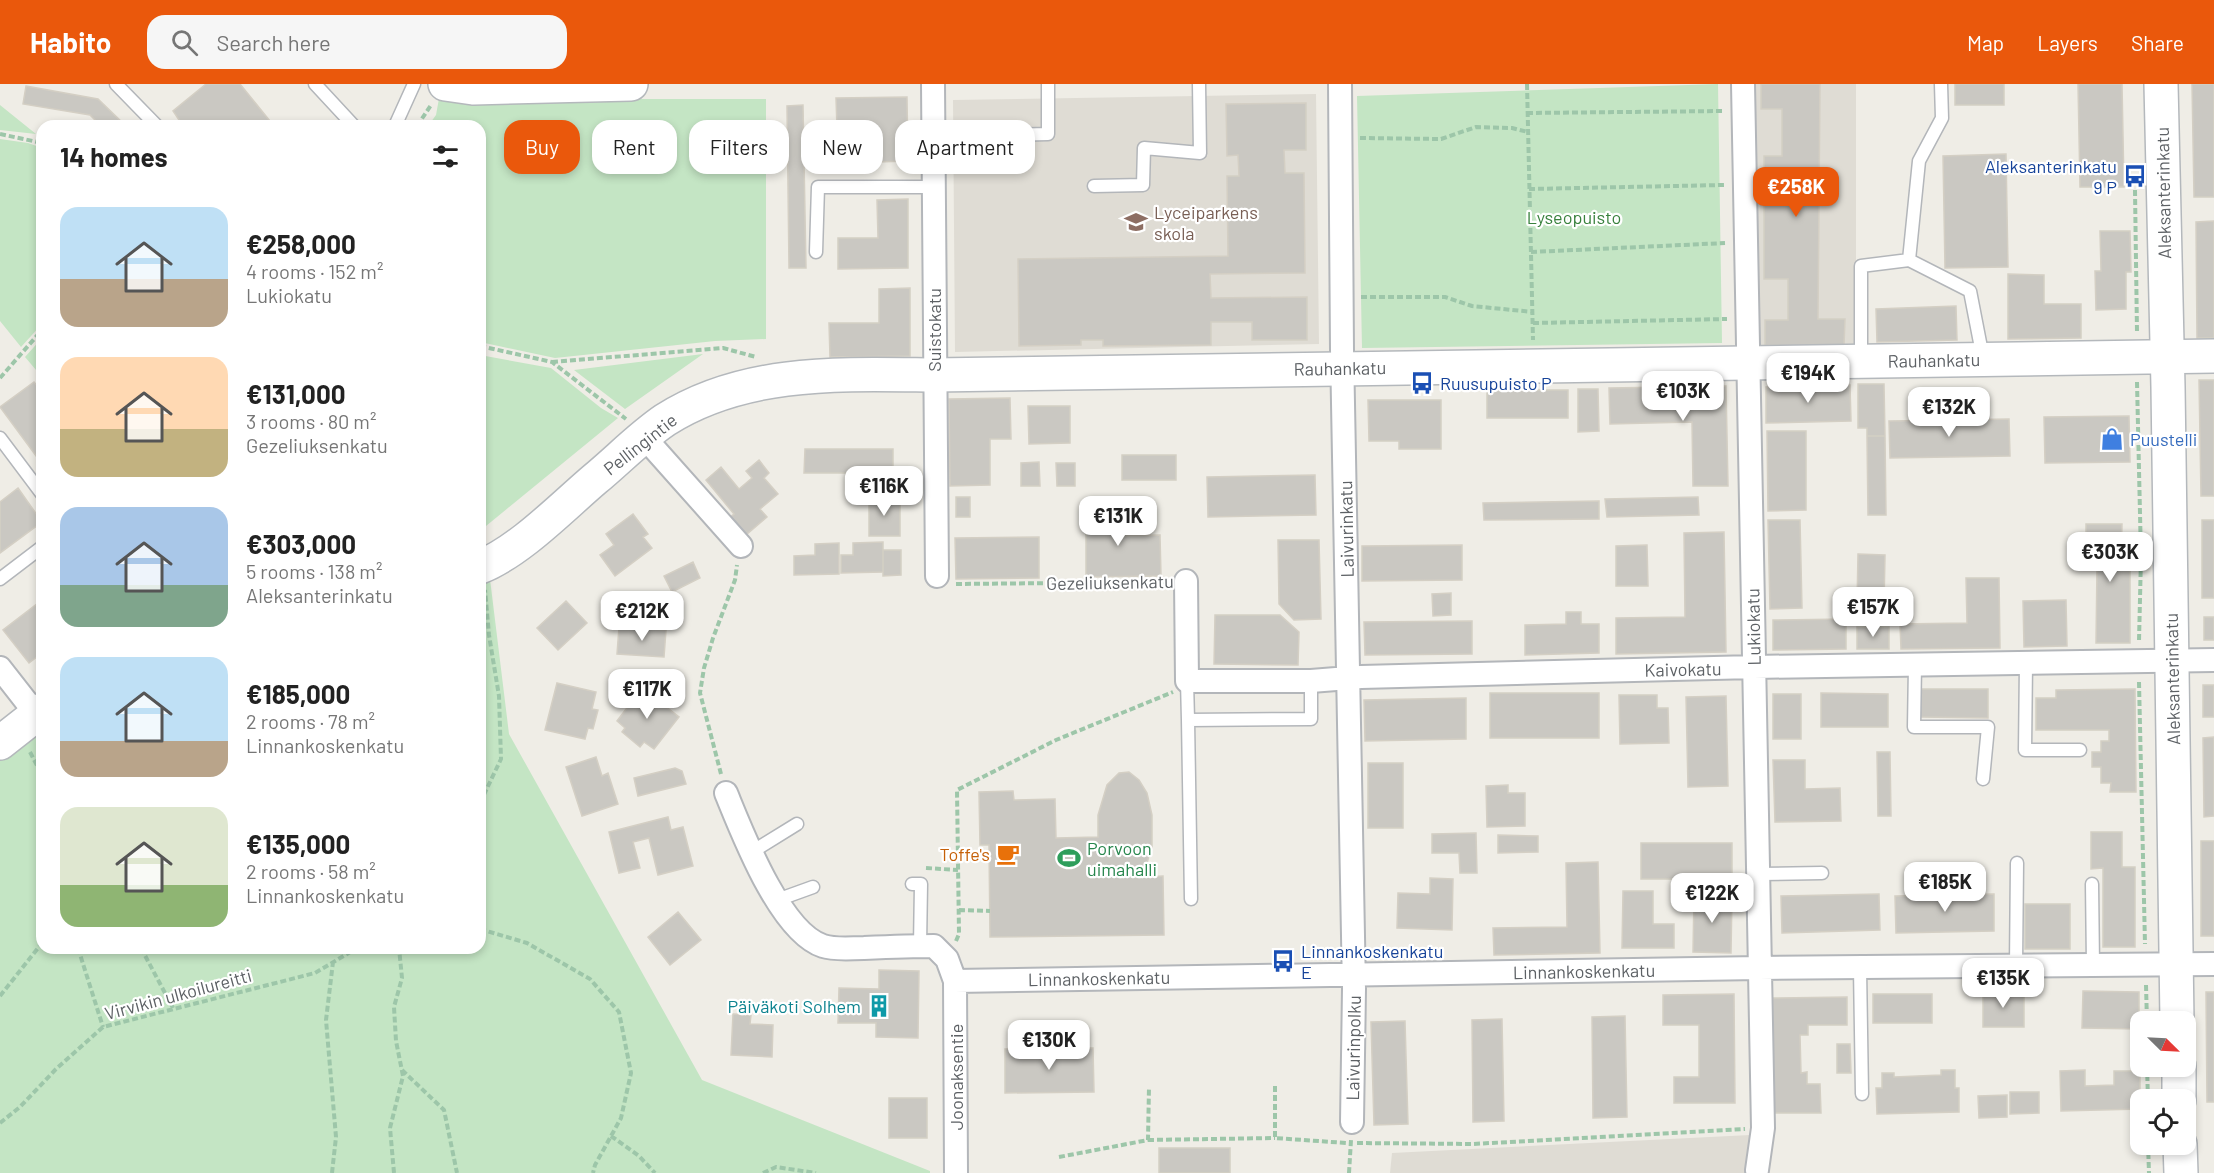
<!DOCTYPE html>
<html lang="en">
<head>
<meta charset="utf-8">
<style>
  body { margin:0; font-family:Barlow,sans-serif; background:#f6f6f6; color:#222; height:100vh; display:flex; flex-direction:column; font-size:22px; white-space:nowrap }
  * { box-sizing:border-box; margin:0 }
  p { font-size:20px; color:#767676 }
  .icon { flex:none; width:33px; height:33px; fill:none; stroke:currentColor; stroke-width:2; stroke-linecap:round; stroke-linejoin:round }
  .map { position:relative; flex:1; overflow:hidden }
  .details { position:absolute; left:36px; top:36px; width:450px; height:834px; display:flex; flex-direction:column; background:#fff; border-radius:18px; box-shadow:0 3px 9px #0003 }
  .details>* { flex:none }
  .hud { position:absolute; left:504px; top:36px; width:570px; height:54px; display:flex; gap:12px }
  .needle { width:39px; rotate:114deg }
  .controls { position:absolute; left:2130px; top:927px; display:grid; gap:12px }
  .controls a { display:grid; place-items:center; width:66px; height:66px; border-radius:12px; background:#fff; box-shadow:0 3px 9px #0003; font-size:30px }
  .price { position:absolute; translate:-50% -51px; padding:0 14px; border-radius:12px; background:#fff; color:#222; font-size:20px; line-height:39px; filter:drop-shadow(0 2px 3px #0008) }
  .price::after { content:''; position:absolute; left:50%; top:36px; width:18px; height:14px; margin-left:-9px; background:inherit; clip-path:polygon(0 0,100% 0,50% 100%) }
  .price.current { background:#ea580c; color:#fff }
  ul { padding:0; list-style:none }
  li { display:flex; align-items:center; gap:18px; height:150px; padding:0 24px }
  li span { display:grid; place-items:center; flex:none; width:168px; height:120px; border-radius:18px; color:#555 }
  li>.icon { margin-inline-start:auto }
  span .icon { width:72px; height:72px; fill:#fffc; stroke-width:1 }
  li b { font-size:26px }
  h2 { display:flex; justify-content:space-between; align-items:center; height:72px; padding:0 24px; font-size:26px }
  .chip { padding:0 21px; border-radius:18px; background:#fff; box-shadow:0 3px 9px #0003; font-size:21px; line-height:54px }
  .chip.current { background:#ea580c; color:#fff }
  header { display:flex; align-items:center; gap:36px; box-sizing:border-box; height:84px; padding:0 30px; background:#ea580c; color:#fff }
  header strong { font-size:28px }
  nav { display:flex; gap:33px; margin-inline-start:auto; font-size:21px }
  .search { width:420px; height:54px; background:#f6f6f6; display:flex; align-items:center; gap:15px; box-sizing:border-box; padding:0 21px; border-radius:18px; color:#767676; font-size:22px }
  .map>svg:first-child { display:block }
</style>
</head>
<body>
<header>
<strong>Habito</strong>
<div class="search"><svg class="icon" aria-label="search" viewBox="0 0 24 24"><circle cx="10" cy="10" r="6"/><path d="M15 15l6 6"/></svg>Search here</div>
<nav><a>Map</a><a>Layers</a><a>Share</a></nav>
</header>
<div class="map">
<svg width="2214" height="1089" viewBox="0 0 2214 1089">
  <rect width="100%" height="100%" fill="#efede6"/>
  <!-- education -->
  <path fill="#dfdcd4" d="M1753,0H1856V267L1760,266Z
    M1316,10L1319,260L955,268L953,16Z
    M1750,1051L1753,1089H1390L1392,1069Z"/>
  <!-- green -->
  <path fill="#c4e5c4" d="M1718,0L1722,259L1362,264L1357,12Z
    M440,9L483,15H766V255L715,257L555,274L480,258V42H428L436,31Z
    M0,21L36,50L0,46Z
    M0,55L28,59L42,64V240L21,263L0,237Z
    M42,254V293L25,273Z
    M703,270L625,325L574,286Z
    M480,271L551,284L601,324L618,334L486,442L480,443Z
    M490,495L509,650L702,996L930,1087V1089H0V673L42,644V864H480V498Z"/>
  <!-- building -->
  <path fill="#cac8c2" stroke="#d4cfc4" stroke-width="1.5" d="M206,0H240L274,42H183L173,27Z
    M1761,0H1820L1818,235H1845L1844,262L1765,261V236H1788V195H1764V72H1782V25H1761Z
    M1955,0H2004V21H1955Z
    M2078,0H2122L2124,103H2080Z
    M2192,0H2214V113H2194Z
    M26,2L98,15L126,42H101L90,31L23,20Z
    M907,13L908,77L877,78V43L837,44L836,14Z
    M1306,19V66H1284L1285,89H1304L1305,189L1210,190L1211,214L1307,213V256H1252V238H1211V261L1103,262V256H1081V261L1019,262L1018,175L1228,172L1227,92H1239L1238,71L1227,72L1226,20Z
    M803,21L806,184H789L787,22Z
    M2006,70L2008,183L1945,184L1943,72Z
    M908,115V184L838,185V154H878L877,116Z
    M2214,137V254H2197L2196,138Z
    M2100,147H2130L2131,188H2126V225L2096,226L2095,187H2101Z
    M2008,190L2044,191V220H2081V254L2008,255Z
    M910,204V272L830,273L829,239H879V205Z
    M1956,222L1957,256L1877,258L1876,225Z
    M2199,296H2214V412H2201Z
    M34,298L42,308V380L0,323Z
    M1858,300H1884L1885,352H1867V344H1858Z
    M1850,301L1851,337L1766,339V303Z
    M1726,302L1728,402H1693L1692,338L1610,340L1609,304Z
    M1578,305H1598L1599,347L1578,348Z
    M1487,306H1568V334H1487Z
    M1010,314L1011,355H990V401L950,402L949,315Z
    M1368,316H1441V365H1399V357H1369Z
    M1028,322H1070V359L1029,360Z
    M2129,332L2130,378L2045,379L2044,333Z
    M2009,335L2010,372L1890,374L1889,337Z
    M1767,347H1806V426L1768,427Z
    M1867,352H1885L1886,431H1868Z
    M805,365H893V389H804Z
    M1122,371H1176V396H1122Z
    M759,376L769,389L764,394L778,410L760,425L767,433L746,451L730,433L734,430L706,396L721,383L739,405L752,394L746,387Z
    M1039,378L1040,402H1021V379Z
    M1056,379H1075V402H1057Z
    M1315,391L1316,431L1208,433L1207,393Z
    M18,404L42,438L0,469V418Z
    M956,413H970V433H956Z
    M1698,413L1699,431L1607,433L1605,415Z
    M869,414H900V452H869Z
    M1599,417V435L1484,436L1483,419Z
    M1086,420H1116L1117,452L1160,451L1161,492L1086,493Z
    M633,430L648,450L643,453L652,464L615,492L600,471L614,461L606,450Z
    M1768,436H1800L1802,524L1770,525Z
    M2202,436H2214V514H2202Z
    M2086,440H2122L2121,480H2130V559H2096L2097,483H2086Z
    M1724,448L1726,568L1616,570V534L1685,533L1684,449Z
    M1039,453V494L956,495L955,454Z
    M1278,456H1319L1321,535L1294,536L1279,520Z
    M883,458V488L841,489V471H853V459Z
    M839,459V490L794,491V472L815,471V460Z
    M1462,461V496L1362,497V462Z
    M1647,461L1648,502H1616V462Z
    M883,466H901V491L883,492Z
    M1858,470L1885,471L1884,520L1857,519Z
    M693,478L700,494L672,508L664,492Z
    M1966,494H1999L2000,564L1901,565L1900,540L1967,539Z
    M1451,509V531L1433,532L1432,510Z
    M42,516V569L29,579L3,546Z
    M2066,516L2067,562L2024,563L2023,517Z
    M566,517L587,539L558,566L537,544Z
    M1566,528H1581V540H1599V569L1525,571V541L1566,540Z
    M1215,531H1280L1299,548L1298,581L1214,580Z
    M2204,533H2214V556H2204Z
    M1846,535V565L1773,566V536Z
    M1472,537V570L1365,571L1364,538Z
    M619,543L666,546L664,573L617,570Z
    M1857,543H1889V565H1857Z
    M557,599L596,608L592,625L598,626L593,645L588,644L585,655L545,646Z
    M2203,601H2214V633H2203Z
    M642,604L679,633L654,665L644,658L640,663L622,648L625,644L617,637Z
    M1920,605H1988V634L1920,633Z
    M2135,605L2136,708H2110L2111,699H2101V683H2092V668H2101V657H2109V646H2036V614H2056V606Z
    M1490,609H1599V654H1490Z
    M1821,609L1888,610V643H1821Z
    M1773,610H1801V655H1773Z
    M1619,611H1657V624H1668L1669,659L1620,660Z
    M1726,612L1728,702L1688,703L1686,613Z
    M1466,614V655L1365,657L1364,616Z
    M2214,653V732L2204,733L2203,654Z
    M1877,668H1890L1891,732H1878Z
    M596,673L602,692L608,689L618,720L582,732L566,683Z
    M1773,676H1805V705L1840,704L1841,737L1775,738Z
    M1368,679H1403V744H1368Z
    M675,684L682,687L686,700L638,712L634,694Z
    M1129,688L1139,696L1147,709L1152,731V763L1145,785V793L1163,792L1164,851L990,853L989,761H980L979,708L1013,707L1014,716L1055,715L1056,754L1098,753V731L1107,701L1119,689Z
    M1508,701V709H1525V742L1487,743L1486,702Z
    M668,733L671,746L683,743L693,782L658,791L649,754L633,758L640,784L619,789L609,748Z
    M2091,748H2122V783H2135V863H2103V784L2091,785Z
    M1476,749L1477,789H1460L1459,769H1432V750Z
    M1498,751L1538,752V768L1498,769Z
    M2201,757H2214V852H2201Z
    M1641,759H1732V795H1641Z
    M1598,778L1600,869L1494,871L1493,844L1567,843L1566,779Z
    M1430,794L1453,795L1452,846L1397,844L1398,809L1430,810Z
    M1623,807H1653V840H1674V864H1622Z
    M1879,810L1880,846L1782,849L1781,812Z
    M1994,810V847L1896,849L1895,812Z
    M1694,811L1732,812L1731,869L1693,868Z
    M2025,820H2070V865H2025Z
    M678,828L701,856L670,881L648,853Z
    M879,886L919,887L918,954L876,953V939H838L839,904L879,905Z
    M1983,907H2024V943H1983Z
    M2083,907L2139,908V945L2082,944Z
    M2206,908H2214V1018H2207Z
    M1734,910L1735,1019H1674V993H1699V941H1663V911Z
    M1873,910H1932V939H1873Z
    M1847,913V941H1808V951H1800L1801,989L1807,988V1000H1820L1821,1029H1774L1773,914Z
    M733,930L751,931L750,940L773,941L772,973L731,971Z
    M1625,932L1627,1033L1593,1034L1592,933Z
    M1502,935L1504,1037L1473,1038L1472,936Z
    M1405,937L1408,1040L1374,1041L1371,938Z
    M1837,960H1850L1851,989H1837Z
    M1093,964L1094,1008L1005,1009V965Z
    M1941,986H1955V1004H1959V1028L1877,1030L1876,1004H1882V989H1894V993L1941,991Z
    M2085,986V1002L2114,1001V987H2140V1025L2061,1027L2060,987Z
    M2010,1008H2039V1029L2010,1030Z
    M2007,1011V1033L1979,1034L1978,1012Z
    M889,1014H927V1054H889Z
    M1159,1064H1230V1089H1159Z"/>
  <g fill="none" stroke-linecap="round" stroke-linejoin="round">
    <!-- lane casing -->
    <g stroke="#b3b6ba" stroke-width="15">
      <path id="lane" d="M116,0L157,42
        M315,0L354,42
        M395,42L414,0
        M970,52L1048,50V0
        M1094,102L1143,101L1144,64L1200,69L1199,0
        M816,168L818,103H935
        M1909,176L1919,77L1942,34L1941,0
        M1861,276V182L1909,176L1970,207L1983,274
        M0,354L42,410
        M0,495L42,463
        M2026,579L2025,666H2080
        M1915,581L1914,643H1988L1983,695
        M1187,597L1188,636L1311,635V597
        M1188,636L1191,815
        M750,769L797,740
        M1757,790L1822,789
        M912,800H921L920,862
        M2092,800L2093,881
        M777,816L813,803
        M2016,881L2017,779
        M1860,884L1862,1010"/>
    </g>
    <!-- street casing -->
    <g stroke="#b3b6ba" stroke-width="26">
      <path id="street" d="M933,0L937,492
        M1340,0L1342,266L1354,905L1352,1038
        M1743,0L1763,1044L1757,1086
        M644,353L741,462
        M1186,497L1187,597H1311L1361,593L1754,583L2214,576
        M0,584L36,630
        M726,709C742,748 780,848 823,862C835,866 851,864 864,864C887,863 910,862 934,862L947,875L955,897L956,1089
        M955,897L1759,884L2214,880"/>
    </g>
    <!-- secondary casing -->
    <g stroke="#b4b8bc" stroke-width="36">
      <path id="secondary" d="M445,0L473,4L631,0
        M2161,0L2168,303L2177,938
        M480,483C520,467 562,423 595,395C618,376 640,353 665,336C745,285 843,290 934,291L2214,272
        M0,659L42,626
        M2179,982V1016
        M2180,1060L2181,1089"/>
    </g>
    <!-- path -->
    <path stroke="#9dc6a9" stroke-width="4" stroke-dasharray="6 3" stroke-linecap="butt" d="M1527,0L1533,256
      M1527,29L1724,27
      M417,42L431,21
      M0,50L42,59
      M1360,54L1441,55L1476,43L1512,44L1528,48
      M1529,105L1724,101
      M2135,106L2137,248
      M1531,168L1725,159
      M1361,213H1445L1472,222L1533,228
      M1533,239L1727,235
      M480,262L552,278L626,335
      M552,278L723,264L756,273
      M0,294L42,246
      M2137,298L2141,473L2139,557
      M956,500L1167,498
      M2139,598L2145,860
      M30,668L42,691
      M721,690L700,609L704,584L713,554L735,496L737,481
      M480,719L501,675L499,612L489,551L485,506
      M926,784L958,786
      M959,826L990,827
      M480,845L527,859L590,895L619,928L631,989L621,1034L595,1081L593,1089
      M956,857L959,850L957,706L1056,656L1173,608
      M78,864L103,943
      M141,864L173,924
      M341,864L348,869
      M2146,901L2147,938
      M0,912L42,859
      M2147,982L2148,1016
      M402,986L444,1026L457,1089
      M1275,1002V1054L1346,1059
      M0,1039L20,1023L56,985L103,943L315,889L357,864
      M611,1052L639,1072L655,1089
      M1148,1056L1275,1054
      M1357,1059L1473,1060L1745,1045
      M2148,1060L2149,1089
      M1059,1073L1148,1056L1149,1003
      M332,1089L336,1053L326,936L333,878
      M394,1089L390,1044L403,992L396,957L394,923L402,894L399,864
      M763,1089L776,1083L816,1089
      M1349,1089L1351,1056"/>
    <!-- lane -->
    <use href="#lane" stroke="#fff" stroke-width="12"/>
    <!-- street -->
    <use href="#street" stroke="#fff" stroke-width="22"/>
    <!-- secondary -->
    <use href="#secondary" stroke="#fff" stroke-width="33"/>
  </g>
  <!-- icons -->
  <defs>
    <g id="bus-bare" transform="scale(1.8)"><path d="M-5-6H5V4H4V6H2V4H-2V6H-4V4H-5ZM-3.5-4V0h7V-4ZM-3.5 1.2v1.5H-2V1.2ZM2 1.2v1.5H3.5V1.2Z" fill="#1a4fb4" stroke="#fff" stroke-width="2.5" paint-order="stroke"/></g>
    <g id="school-bare" transform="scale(1.8)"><path d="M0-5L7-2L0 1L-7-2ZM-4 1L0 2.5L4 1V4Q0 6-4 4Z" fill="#8d6e63" stroke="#fff" stroke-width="2.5" paint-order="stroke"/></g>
    <g id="shop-bare" transform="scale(1.8)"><path d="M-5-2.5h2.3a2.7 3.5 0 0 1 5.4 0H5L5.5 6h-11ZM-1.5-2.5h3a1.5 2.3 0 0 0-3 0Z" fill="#3f7fe0" stroke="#fff" stroke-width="2.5" paint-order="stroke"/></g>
    <g id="cafe-bare" transform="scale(1.8)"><path d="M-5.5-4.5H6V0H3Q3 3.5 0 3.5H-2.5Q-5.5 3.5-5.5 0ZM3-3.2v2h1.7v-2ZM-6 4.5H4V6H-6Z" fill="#e8710a" stroke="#fff" stroke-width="2.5" paint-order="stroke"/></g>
    <g id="stadium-bare" transform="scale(1.8)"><path d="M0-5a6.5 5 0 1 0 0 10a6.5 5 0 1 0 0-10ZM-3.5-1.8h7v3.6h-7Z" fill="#2e9e5b" stroke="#fff" stroke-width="2.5" paint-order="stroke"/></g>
    <g id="building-bare" transform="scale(1.8)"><path d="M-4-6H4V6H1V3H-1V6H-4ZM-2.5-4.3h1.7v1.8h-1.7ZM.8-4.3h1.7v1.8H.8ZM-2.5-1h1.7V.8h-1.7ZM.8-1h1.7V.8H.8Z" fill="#0f9aa8" stroke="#fff" stroke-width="2.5" paint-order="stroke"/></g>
  </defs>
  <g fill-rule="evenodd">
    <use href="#bus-bare" x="2135" y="92"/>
    <use href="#school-bare" x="1136" y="138"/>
    <use href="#bus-bare" x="1422" y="299"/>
    <use href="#shop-bare" x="2112" y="355"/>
    <use href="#cafe-bare" x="1008" y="770"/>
    <use href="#stadium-bare" x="1069" y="774"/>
    <use href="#bus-bare" x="1283" y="877"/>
    <use href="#building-bare" x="879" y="922"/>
  </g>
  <g text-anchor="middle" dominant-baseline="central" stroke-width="4.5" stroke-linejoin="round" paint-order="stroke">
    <!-- transit labels -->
    <g font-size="18" fill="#164399" stroke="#fff" text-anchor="start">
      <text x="2117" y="82" text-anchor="end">Aleksanterinkatu<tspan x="2117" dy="21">9 P</tspan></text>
      <text x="1440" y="299">Ruusupuisto P</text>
      <text x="1301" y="867">Linnankoskenkatu<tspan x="1301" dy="21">E</tspan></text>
    </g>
    <!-- street labels -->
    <g font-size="18" fill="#5d6165" stroke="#fff">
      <text transform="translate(2163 109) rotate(-91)">Aleksanterinkatu</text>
      <text transform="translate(934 246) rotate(-90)">Suistokatu</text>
      <text transform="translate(1934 276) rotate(-1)">Rauhankatu</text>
      <text transform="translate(1340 284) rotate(-1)">Rauhankatu</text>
      <text transform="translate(640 360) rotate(-38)">Pellingintie</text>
      <text transform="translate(1346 445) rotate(-91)">Laivurinkatu</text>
      <text transform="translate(1110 498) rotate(-1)">Gezeliuksenkatu</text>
      <text transform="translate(1753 543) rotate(-91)">Lukiokatu</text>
      <text transform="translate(1683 585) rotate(-1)">Kaivokatu</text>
      <text transform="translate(2172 595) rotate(-91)">Aleksanterinkatu</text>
      <text transform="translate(1584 887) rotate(-1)">Linnankoskenkatu</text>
      <text transform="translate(1099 894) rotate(-1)">Linnankoskenkatu</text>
      <text transform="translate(178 910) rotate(-15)">Virvikin ulkoilureitti</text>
      <text transform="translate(1353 964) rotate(-89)">Laivurinpolku</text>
      <text transform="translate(956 993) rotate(-90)">Joonaksentie</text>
    </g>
    <!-- education labels -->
    <g font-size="18" fill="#785e54" stroke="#fff" text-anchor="start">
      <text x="1154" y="128">Lyceiparkens<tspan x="1154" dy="21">skola</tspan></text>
    </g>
    <!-- park labels -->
    <g font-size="18" fill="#38813d" stroke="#fff">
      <text x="1574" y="133">Lyseopuisto</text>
    </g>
    <!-- shop labels -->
    <g font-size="18" fill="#366cbe" stroke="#fff" text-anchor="start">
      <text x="2130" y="355">Puustelli</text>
    </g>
    <!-- leisure labels -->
    <g font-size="18" fill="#27864d" stroke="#fff" text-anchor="start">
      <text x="1087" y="764">Porvoon<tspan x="1087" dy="21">uimahalli</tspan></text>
    </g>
    <!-- food labels -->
    <g font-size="18" fill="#c56008" stroke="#fff" text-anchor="end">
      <text x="990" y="770">Toffe's</text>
    </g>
    <!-- culture labels -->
    <g font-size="18" fill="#0d838f" stroke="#fff" text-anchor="end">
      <text x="861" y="922">Päiväkoti Solhem</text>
    </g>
  </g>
</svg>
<div class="controls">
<a><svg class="needle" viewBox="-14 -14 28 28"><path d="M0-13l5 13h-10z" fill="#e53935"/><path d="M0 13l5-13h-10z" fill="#767676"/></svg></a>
<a><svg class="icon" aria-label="locate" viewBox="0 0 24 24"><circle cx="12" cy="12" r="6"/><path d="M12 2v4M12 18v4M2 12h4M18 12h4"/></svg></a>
</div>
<b class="price current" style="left:1796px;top:134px">€258K</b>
<b class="price" style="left:1808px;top:320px">€194K</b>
<b class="price" style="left:1683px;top:338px">€103K</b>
<b class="price" style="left:1949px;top:354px">€132K</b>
<b class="price" style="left:884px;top:433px">€116K</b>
<b class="price" style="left:1118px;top:463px">€131K</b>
<b class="price" style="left:2110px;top:499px">€303K</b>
<b class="price" style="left:1873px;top:554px">€157K</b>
<b class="price" style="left:642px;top:558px">€212K</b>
<b class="price" style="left:647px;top:636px">€117K</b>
<b class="price" style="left:1945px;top:829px">€185K</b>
<b class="price" style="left:1712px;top:840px">€122K</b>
<b class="price" style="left:2003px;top:925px">€135K</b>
<b class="price" style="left:1049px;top:987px">€130K</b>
<div class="hud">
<a class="chip current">Buy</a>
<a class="chip">Rent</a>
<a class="chip">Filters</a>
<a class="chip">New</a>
<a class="chip">Apartment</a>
</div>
<section class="details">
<h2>14 homes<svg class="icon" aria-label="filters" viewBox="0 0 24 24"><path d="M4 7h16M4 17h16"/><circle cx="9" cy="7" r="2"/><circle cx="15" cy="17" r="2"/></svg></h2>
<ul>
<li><span style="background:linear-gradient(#bfe0f5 60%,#b9a48a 0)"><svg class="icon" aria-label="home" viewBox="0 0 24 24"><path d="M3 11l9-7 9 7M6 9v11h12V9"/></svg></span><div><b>€258,000</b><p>4 rooms · 152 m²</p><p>Lukiokatu</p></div></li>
<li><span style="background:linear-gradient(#ffd9b3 60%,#c2b280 0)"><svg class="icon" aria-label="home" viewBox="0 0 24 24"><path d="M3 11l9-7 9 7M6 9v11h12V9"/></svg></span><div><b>€131,000</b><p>3 rooms · 80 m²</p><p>Gezeliuksenkatu</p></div></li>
<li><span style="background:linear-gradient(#a9c7e8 65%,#7fa58c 0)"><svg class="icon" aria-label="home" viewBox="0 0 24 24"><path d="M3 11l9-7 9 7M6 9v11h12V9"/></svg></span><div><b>€303,000</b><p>5 rooms · 138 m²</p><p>Aleksanterinkatu</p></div></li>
<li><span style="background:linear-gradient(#bfe0f5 70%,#b9a48a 0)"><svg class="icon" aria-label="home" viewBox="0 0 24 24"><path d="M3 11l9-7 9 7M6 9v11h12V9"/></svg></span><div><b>€185,000</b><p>2 rooms · 78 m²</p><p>Linnankoskenkatu</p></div></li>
<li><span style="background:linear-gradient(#dfe7d0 65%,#8fb573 0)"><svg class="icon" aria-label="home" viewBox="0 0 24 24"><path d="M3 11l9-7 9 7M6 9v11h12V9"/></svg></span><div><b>€135,000</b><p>2 rooms · 58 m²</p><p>Linnankoskenkatu</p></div></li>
</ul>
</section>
</div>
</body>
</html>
